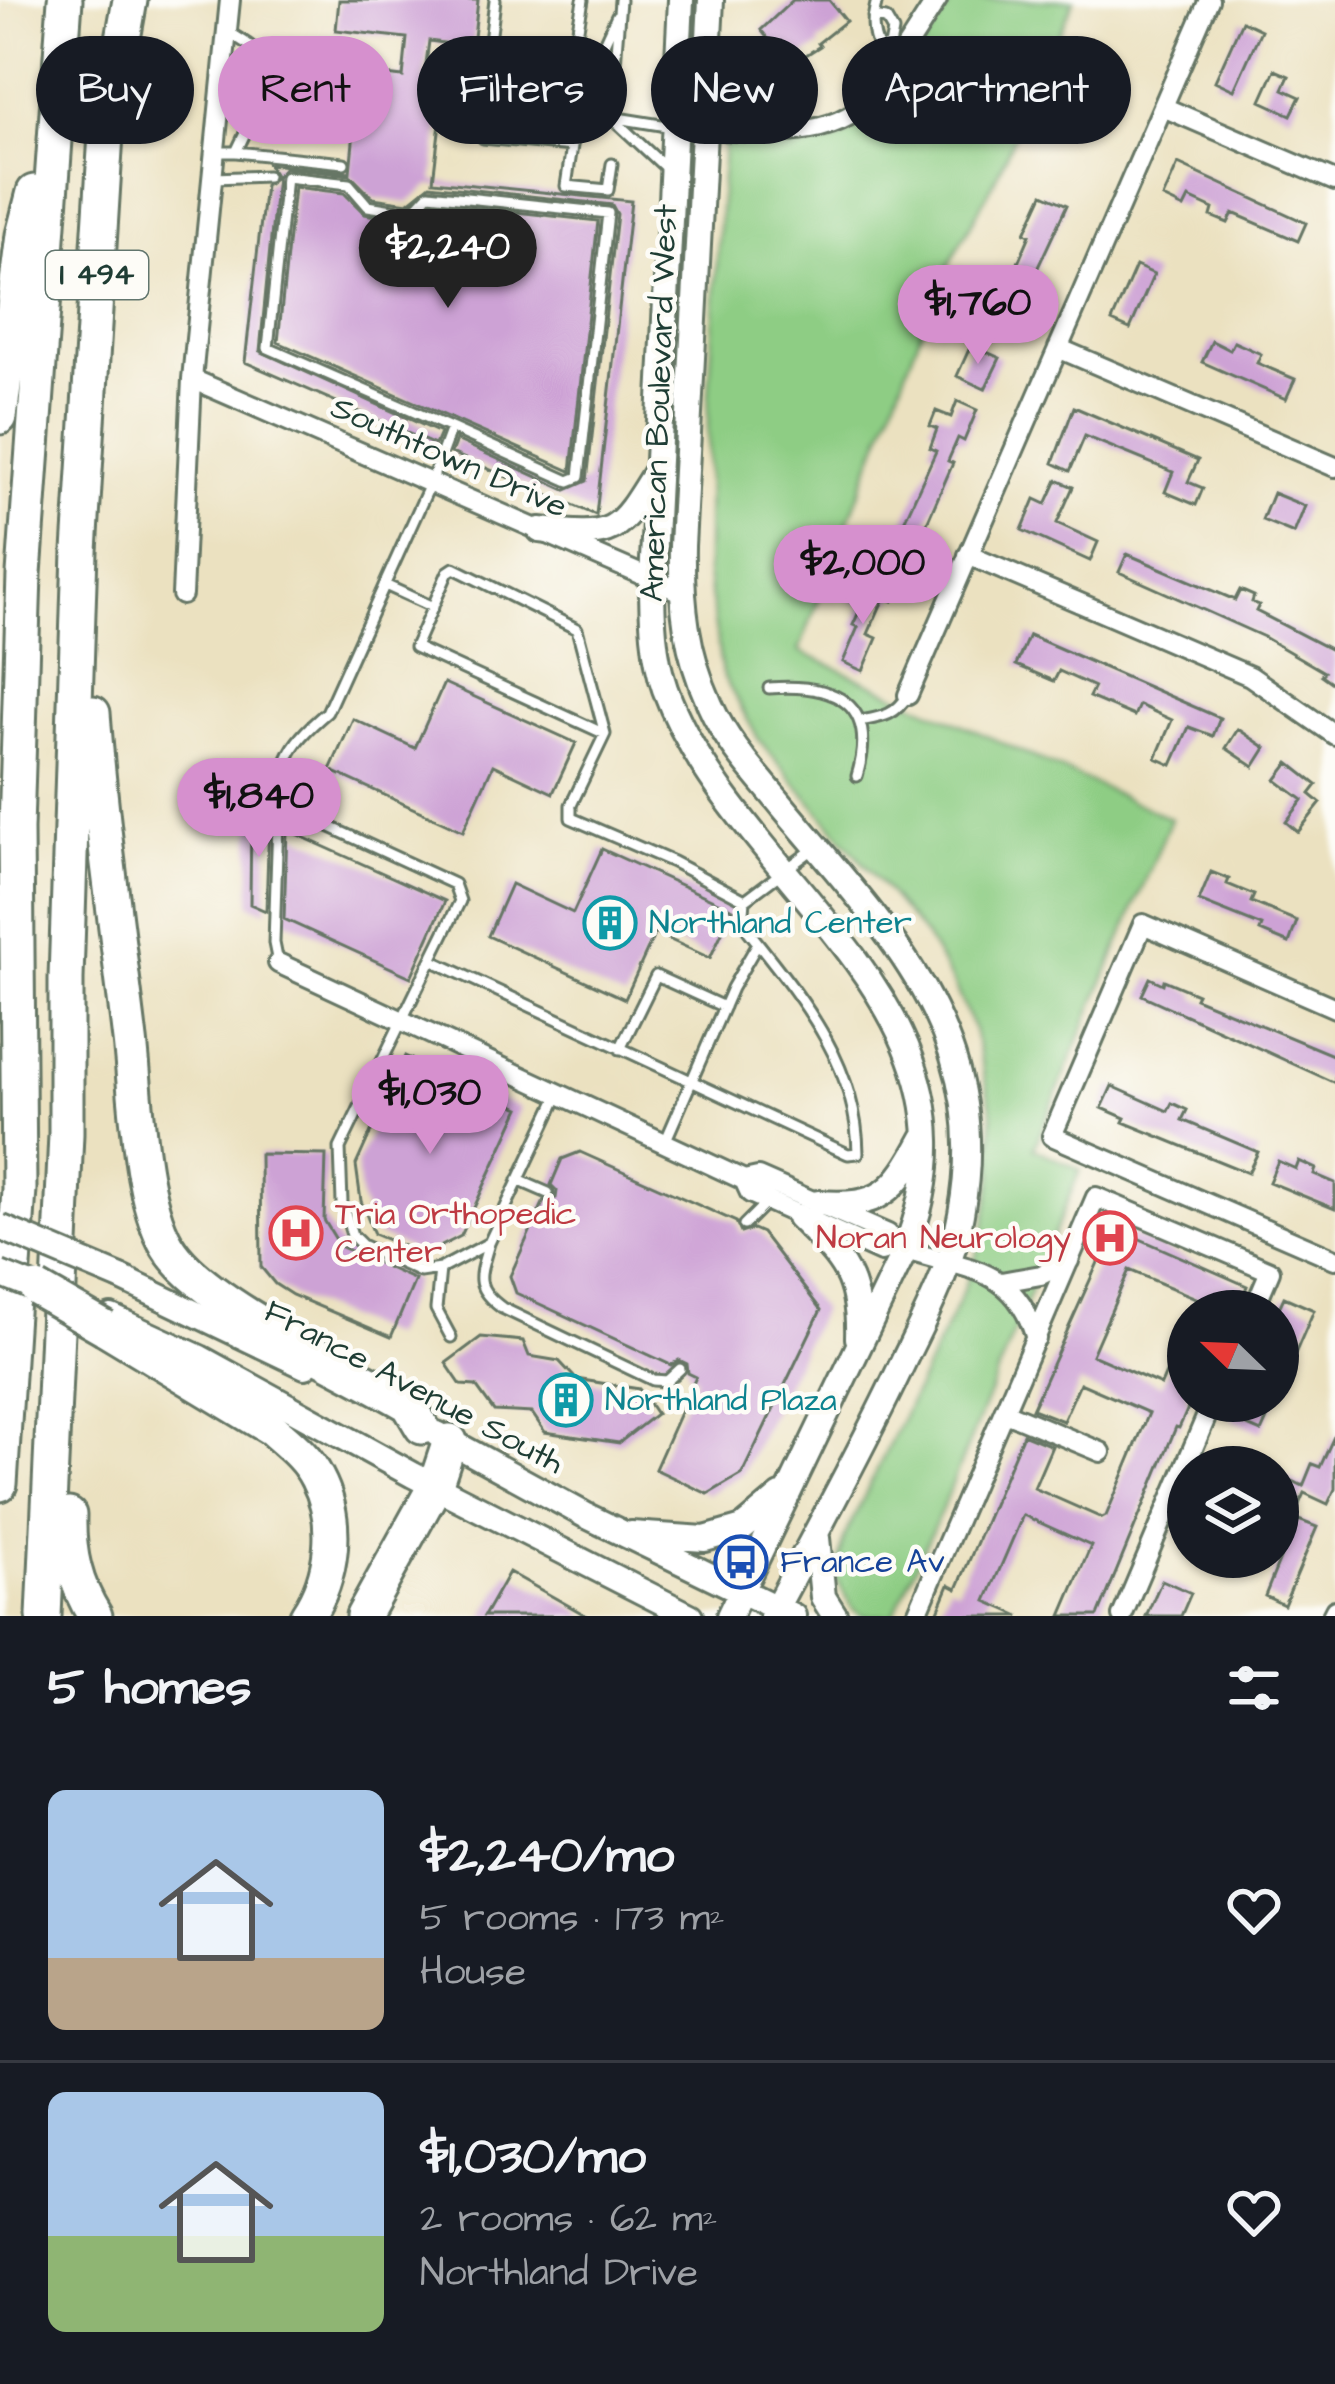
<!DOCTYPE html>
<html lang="en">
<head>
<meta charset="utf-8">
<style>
  body { margin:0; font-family:"Architects Daughter",sans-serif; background:#20242c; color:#f1f3f6; height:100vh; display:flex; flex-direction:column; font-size:45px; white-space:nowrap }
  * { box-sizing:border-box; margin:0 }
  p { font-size:39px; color:#9ea1a6 }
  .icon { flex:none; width:66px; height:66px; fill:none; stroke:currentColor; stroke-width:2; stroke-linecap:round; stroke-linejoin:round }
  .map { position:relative; height:1616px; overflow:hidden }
  .sheet { display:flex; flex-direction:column; background:#171b24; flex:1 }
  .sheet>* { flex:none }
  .banner { position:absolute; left:36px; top:36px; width:1263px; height:108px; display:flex; gap:24px }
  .needle { width:78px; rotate:293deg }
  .buttons { position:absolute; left:1167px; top:1290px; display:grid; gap:24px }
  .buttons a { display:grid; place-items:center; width:132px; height:132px; border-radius:50%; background:#171b24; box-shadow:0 3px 9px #0004; font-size:60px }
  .price { position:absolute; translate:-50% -102px; padding:0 27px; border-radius:42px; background:#d690ce; color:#111; font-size:39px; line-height:78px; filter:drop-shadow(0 3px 6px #0008) }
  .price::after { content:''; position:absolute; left:50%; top:72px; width:36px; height:27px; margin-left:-18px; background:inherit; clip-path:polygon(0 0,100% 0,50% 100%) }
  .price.active { background:#222; color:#fff }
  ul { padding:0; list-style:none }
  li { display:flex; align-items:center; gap:36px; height:300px; padding:0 48px }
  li+li { border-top:3px solid #363941 }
  li span { display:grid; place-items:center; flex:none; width:336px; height:240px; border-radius:18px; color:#555 }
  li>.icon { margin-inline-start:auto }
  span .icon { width:144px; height:144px; fill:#fffc; stroke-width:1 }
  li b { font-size:51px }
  h2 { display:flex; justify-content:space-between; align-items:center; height:144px; padding:0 48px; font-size:51px }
  .tag { padding:0 42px; border-radius:54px; background:#171b24; box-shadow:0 3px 9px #0004; font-size:42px; line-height:108px }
  .tag.active { background:#d690ce; color:#111 }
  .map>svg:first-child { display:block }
</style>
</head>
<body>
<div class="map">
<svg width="1335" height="1616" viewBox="0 0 1335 1616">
  <rect width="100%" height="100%" fill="#fdfcf7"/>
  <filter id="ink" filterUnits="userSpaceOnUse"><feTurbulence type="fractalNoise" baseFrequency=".00833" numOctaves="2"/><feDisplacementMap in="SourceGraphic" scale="24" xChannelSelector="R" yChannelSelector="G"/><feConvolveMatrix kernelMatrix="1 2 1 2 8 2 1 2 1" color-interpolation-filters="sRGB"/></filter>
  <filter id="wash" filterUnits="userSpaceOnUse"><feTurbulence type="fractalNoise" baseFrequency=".004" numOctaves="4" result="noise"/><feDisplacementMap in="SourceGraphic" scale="48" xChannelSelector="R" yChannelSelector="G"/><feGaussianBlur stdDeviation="2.7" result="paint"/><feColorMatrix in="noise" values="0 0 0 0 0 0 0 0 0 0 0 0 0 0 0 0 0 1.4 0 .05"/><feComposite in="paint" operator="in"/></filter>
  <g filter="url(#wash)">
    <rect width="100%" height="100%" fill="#ebe1c0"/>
    <!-- green -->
    <path fill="#8ecd84" stroke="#56855c" stroke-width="3" d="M953,0H1074L993,184L941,279L799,651L1171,819L1034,1148L1080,1170L942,1509L893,1616H863L853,1609L836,1579L844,1538L958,1303L982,1240L993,1177L992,1112L974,1030L953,983L926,937L759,740L722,674L707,574L708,410L724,144C759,145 805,153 838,139C883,121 926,40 953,0Z"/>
    <g id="blocks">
      <!-- building -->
      <path fill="#cda2d5" d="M339,0H478L473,47L429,41L424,79L445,81L433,181L631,201L596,515L451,453L456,440L566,490L587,481L617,214L612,205L430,185L408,203L373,198L350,175L284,168L277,176L260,351L440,433L435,445L245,362L265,185L276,177L268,164L350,172L360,72L403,77L407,38L336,30Z
        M793,0H829L846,21L818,43L820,46L789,66L778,51L773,55L764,44L769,40L761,30Z
        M1242,21L1261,30L1234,90L1215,81Z
        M1275,70L1289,76L1283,89L1300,97L1291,115L1261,101Z
        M1178,164L1306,223L1298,241L1233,213L1228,223L1211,216L1213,209L1189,198L1184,208L1163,198Z
        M294,187L344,193L365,214L410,222L432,203L598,221L571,471L278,342Z
        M1043,194L1067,205L1032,280L1014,272L1030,235L1025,233Z
        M1136,266L1154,274L1130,329L1112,321Z
        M994,298L1021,308L1011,333L987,324Z
        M1212,341L1230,350L1234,342L1261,354L1257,363L1295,379L1286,399L1202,362Z
        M971,345L1000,358L985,389L957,376Z
        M957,401L977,410L964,441L958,438L948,461L953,463L893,601L875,593L890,555L883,552L888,540L882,537L888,523L901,528L936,451L930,448L937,429L930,426L936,411L951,417Z
        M1074,407L1198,460L1188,482L1203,488L1196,505L1165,492L1173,472L1085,436L1070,471L1053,463Z
        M1057,480L1073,487L1057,523L1098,542L1090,561L1022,530L1035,499L1046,504Z
        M1273,493L1305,506L1294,533L1262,520Z
        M1127,554L1235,600L1240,590L1254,596L1252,602L1259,605L1256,611L1335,652V685L1321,675L1324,672L1264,637L1119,572Z
        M853,584L884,598L868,634L877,638L863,671L843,662L858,627L853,625L862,605L846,598Z
        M1029,635L1220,718L1213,736L1189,727L1172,765L1156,758L1172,720L1139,705L1134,716L1089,697L1094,687L1059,671L1054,681L1016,665Z
        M444,683L576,743L553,793L493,765L463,831L330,770L353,719L415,748Z
        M1238,729L1266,748L1254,767L1226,748Z
        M1289,763L1317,785L1310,794L1321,803L1298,832L1286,822L1303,800L1276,780Z
        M251,811L269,819L266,911L250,904Z
        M287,830L445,901L411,977L284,919Z
        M602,849L733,909L710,958L655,933L625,999L488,936L511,884L573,913Z
        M1211,872L1229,879L1227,884L1254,895L1251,902L1297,921L1289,943L1260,931L1262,926L1199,901Z
        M1150,978L1163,984L1164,980L1197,994L1195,998L1335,1056V1083L1142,995Z
        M405,1056L520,1108L461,1236L424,1255L374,1234L361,1201L356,1165Z
        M1112,1086L1168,1111L1172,1103L1187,1110L1182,1120L1258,1152L1248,1173L1123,1122L1125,1118L1102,1108Z
        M580,1152L736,1222L741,1233L753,1229L762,1233L821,1310L742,1474L708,1494L655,1469L696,1377L688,1373L687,1364L679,1360L671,1365L516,1293L510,1276L544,1201L556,1198L557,1191L551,1185L562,1159Z
        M260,1154L326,1155L324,1220L340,1246L415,1280L391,1337L292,1295L275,1284L261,1267Z
        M1278,1161L1296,1169L1299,1161L1316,1169L1314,1174L1335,1183V1209L1269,1182Z
        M1106,1224L1247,1286L1237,1311H1227L1129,1270L1092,1355L1161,1385L1188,1321V1408L1179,1428L1176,1427L1098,1616H1061L1091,1546L1023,1515L986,1601L1020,1616H936L949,1585L957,1589L1023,1434L1052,1446L1034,1488L1102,1518L1106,1516L1149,1413L1080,1383L1063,1421L1032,1409L1100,1258L1092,1254Z
        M1284,1297L1314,1310L1278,1393V1310Z
        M481,1337L523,1341L529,1356L559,1361L576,1379L639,1389L656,1414L619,1443L545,1432L532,1413L494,1411L476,1386L461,1385L446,1363Z
        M1239,1401H1275L1261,1432L1231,1419Z
        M1335,1434V1489L1328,1504L1304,1493L1297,1509L1278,1500L1287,1478L1303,1486L1312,1464L1320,1467Z
        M1296,1519L1317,1527L1284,1605L1265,1596Z
        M509,1572L587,1616H484Z
        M1162,1580L1191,1593L1181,1616H1146Z"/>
    </g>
  </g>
  <g filter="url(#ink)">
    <use href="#blocks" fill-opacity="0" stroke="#667665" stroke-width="3"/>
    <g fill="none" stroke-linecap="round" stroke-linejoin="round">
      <!-- service casing -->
      <g stroke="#667665" stroke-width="15">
        <path id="service" d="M620,0L611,117L673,127
          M873,17L886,19L893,31L890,46L879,49C871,31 872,19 877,0
          M487,64L570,74L583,0
          M483,101L495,0
          M578,111L572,146L483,138L478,132L483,101L611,117L668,170
          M586,113L599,54L617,15
          M572,146L566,186L608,190L612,164
          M217,152H236C247,129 273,81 259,56C253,45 237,38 227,31
          M236,152L344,163
          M214,178L267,176
          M451,428L569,481L579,477L608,213L429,194L411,213L368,206L349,184L286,177L268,348L451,428L431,482L327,712C282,750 282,763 278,820L326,825L454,884L460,901L431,960L848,1154L858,1153C857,1060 797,993 743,924L745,900L812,850
          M385,585L433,607
          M769,688C835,683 879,703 857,776
          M860,721C883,717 895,716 908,695
          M605,734L415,647L448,572L454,568L577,629L605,734L571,805V818L673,862L745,900
          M278,820L274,943L278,963
          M431,960L340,1148L342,1203L352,1235L362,1245L420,1272L440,1269L489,1243L560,1092
          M620,1049L656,976L724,1007
          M666,1140L732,988L758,943
          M518,1180L548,1193
          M744,1225L768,1201
          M489,1243C480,1276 472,1286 502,1308L653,1380L667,1381L680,1369
          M440,1269L436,1309L451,1337"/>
      </g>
      <!-- minor casing -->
      <g stroke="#667665" stroke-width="24">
        <path id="minor" d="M230,0L192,379L681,592
          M1163,107L1335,181
          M673,127C731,128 826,149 868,100C894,70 915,33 937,0
          M1058,348L1335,467
          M968,555L1250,676L1335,735
          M182,595L192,379
          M908,695L1209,0
          M278,963L744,1180L758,1177L888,1234L895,1246C958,1271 1014,1260 1036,1339
          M1335,1008L1143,924L1052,1136L1335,1259
          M744,1180L750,1193L881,1252L895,1246
          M1001,1282L1041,1275L1069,1261
          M1005,1412L1101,1452
          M916,1616L1096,1197L1270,1271L1253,1311
          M1122,1616L1213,1401
          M1332,1616L1335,1610"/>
      </g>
      <!-- secondary casing -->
      <g stroke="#667665" stroke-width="30">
        <path id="secondary" d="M681,0L652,580C652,616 653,655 665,689C737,886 1005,1006 905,1250L729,1616
          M711,0L682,546C681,604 686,652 710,705C727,744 758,776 784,808C889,934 994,1035 961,1214C953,1263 927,1313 905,1358C864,1446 817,1530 772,1616
          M540,530C615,538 617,535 656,471
          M818,1203C881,1208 895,1192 924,1138
          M799,1217C841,1259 860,1275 858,1338
          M121,1278L305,1366
          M111,1317L200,1358L413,1475L690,1616
          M437,1434L585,1515L793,1616
          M631,1534L705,1539L743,1528L781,1496
          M817,1538L823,1597L835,1616"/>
      </g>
      <!-- motorway casing -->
      <g stroke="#667665" stroke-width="39">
        <path id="motorway" d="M0,417L23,235L34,192
          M93,713C101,823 117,931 130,1040C137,1098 138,1207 172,1253C212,1308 347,1368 409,1405L422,1427
          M105,1328L271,1428C288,1443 307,1457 317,1478C340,1521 333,1577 307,1616
          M0,1484L19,1189L16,829L24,574L65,0
          M69,1515C68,1553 75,1584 95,1616
          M44,1616L66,1134V979L80,551L106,134L130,0
          M363,1616L435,1486L450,1441"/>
      </g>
      <!-- service -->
      <use href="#service" stroke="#fff" stroke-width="9"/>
      <!-- minor -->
      <use href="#minor" stroke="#fff" stroke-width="18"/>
      <!-- secondary -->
      <use href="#secondary" stroke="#fff" stroke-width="24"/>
      <!-- motorway -->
      <use href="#motorway" stroke="#fff" stroke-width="33"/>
      <!-- secondary-bridge casing -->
      <g stroke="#667665" stroke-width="30" stroke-linecap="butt">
        <path id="secondary-bridge" d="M0,1227L121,1278
          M0,1274L48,1293"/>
      </g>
      <!-- motorway-bridge casing -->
      <g stroke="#667665" stroke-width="39" stroke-linecap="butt">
        <path id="motorway-bridge" d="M37,1289L105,1328"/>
      </g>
      <!-- secondary-bridge -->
      <use href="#secondary-bridge" stroke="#fff" stroke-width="24"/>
      <!-- motorway-bridge -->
      <use href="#motorway-bridge" stroke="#fff" stroke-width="33"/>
    </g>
  </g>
  <!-- icons -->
  <defs>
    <g id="building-ring" transform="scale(2.7)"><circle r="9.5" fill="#fdfcf7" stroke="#0f9aa8" stroke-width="1.5"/><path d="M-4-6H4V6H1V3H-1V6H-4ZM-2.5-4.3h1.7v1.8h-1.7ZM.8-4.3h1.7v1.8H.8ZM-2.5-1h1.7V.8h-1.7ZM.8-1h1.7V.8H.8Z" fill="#0f9aa8"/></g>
    <g id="hospital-ring" transform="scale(2.7)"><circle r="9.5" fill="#fdfcf7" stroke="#e0444e" stroke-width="1.5"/><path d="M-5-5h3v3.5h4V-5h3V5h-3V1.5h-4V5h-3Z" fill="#e0444e"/></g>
    <g id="bus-ring" transform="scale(2.7)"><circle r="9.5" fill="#fdfcf7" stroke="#1a4fb4" stroke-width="1.5"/><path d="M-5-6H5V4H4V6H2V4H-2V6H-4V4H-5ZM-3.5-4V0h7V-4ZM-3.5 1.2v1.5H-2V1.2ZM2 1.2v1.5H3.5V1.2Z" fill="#1a4fb4"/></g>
  </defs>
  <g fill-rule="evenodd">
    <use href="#building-ring" x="610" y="923"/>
    <use href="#hospital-ring" x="296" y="1233"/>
    <use href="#hospital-ring" x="1110" y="1238"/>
    <use href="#building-ring" x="566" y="1400"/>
    <use href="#bus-ring" x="741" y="1562"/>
  </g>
  <g text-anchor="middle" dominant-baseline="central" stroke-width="9" stroke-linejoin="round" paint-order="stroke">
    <!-- shield labels -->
    <rect fill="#fdfcf7" stroke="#62766e" stroke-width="3" x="46" y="251" width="102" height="48" rx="9"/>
    <g font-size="30" font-weight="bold" fill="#1f3d34">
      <text x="97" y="275">I 494</text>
    </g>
    <!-- street labels -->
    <g font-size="33" fill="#1f3d34" stroke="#fdfcf7">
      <text transform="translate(659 403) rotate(-88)">American Boulevard West</text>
      <text transform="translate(449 457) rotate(24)">Southtown Drive</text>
      <text transform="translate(414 1387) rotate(28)">France Avenue South</text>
    </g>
    <!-- culture labels -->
    <g font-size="33" fill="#0d838f" stroke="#fdfcf7" text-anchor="start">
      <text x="649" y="923">Northland Center</text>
      <text x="605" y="1400">Northland Plaza</text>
    </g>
    <!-- health labels -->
    <g font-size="33" fill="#be3a42" stroke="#fdfcf7" text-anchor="start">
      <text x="335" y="1214">Tria Orthopedic<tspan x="335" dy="38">Center</tspan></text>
      <text x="1071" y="1238" text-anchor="end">Noran Neurology</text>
    </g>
    <!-- transit labels -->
    <g font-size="33" fill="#164399" stroke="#fdfcf7" text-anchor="start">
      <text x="780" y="1562">France Av</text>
    </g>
  </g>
</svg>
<div class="buttons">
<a><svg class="needle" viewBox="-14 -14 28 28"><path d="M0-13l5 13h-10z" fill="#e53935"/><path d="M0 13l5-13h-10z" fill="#9ea1a6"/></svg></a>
<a><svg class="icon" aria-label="layers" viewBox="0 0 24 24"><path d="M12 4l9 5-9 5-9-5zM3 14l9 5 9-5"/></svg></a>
</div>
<b class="price active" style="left:448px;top:311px">$2,240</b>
<b class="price" style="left:978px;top:367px">$1,760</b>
<b class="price" style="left:863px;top:627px">$2,000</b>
<b class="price" style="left:259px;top:860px">$1,840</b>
<b class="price" style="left:430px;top:1157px">$1,030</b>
<div class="banner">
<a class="tag">Buy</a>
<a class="tag active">Rent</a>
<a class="tag">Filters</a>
<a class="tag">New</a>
<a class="tag">Apartment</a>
</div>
</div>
<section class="sheet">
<h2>5 homes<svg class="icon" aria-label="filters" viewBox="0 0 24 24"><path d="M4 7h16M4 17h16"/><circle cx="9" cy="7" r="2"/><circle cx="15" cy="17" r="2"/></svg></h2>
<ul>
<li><span style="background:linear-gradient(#a9c7e8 70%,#b9a48a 0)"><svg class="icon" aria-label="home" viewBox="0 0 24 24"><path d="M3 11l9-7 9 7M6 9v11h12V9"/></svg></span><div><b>$2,240/mo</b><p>5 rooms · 173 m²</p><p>House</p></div><svg class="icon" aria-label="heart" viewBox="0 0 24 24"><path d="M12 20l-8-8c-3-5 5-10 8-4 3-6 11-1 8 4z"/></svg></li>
<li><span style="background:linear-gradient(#a9c7e8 60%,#8fb573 0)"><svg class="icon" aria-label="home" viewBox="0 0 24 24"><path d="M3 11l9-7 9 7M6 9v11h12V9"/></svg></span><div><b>$1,030/mo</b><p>2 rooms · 62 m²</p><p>Northland Drive</p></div><svg class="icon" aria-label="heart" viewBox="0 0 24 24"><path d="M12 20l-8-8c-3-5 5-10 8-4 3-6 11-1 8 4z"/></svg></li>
</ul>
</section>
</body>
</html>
